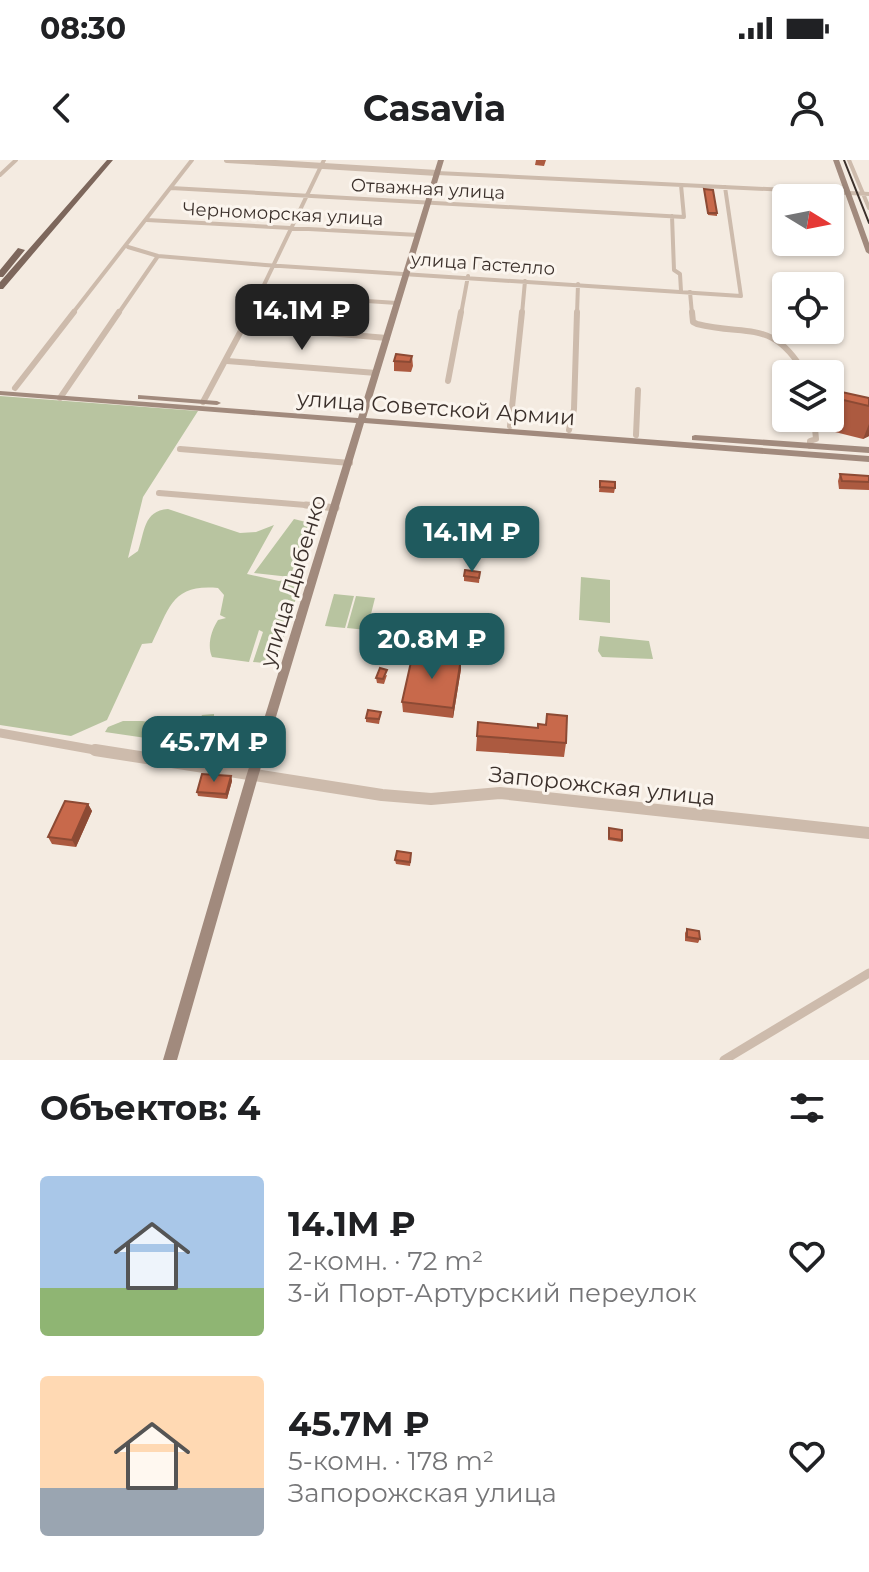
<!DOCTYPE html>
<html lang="ru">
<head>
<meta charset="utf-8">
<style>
  body { margin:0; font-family:Montserrat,sans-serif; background:#f6f6f6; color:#202124; height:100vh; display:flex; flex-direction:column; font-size:30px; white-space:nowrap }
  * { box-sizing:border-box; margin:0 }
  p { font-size:26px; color:#757577 }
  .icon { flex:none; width:44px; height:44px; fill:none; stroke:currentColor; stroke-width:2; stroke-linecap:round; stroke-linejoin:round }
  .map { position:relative; height:900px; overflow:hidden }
  .drawer { display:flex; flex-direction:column; background:#fff; flex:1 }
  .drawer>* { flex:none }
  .needle { width:52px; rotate:100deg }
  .tools { position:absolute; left:772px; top:24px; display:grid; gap:16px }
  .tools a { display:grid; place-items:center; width:72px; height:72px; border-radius:8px; background:#fff; box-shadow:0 2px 6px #0004; font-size:40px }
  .price { position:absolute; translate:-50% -68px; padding:0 18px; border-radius:16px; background:#1f5a5e; color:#fff; font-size:26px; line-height:52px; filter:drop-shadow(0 2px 4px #0008) }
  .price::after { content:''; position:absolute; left:50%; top:48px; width:24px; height:18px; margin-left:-12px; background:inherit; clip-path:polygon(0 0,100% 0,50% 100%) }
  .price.active { background:#222; color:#fff }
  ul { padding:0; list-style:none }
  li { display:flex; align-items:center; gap:24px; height:200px; padding:0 40px }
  li span { display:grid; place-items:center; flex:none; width:224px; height:160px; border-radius:8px; color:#555 }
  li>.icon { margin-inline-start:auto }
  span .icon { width:96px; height:96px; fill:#fffc; stroke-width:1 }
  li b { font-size:34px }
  h2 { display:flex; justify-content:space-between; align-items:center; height:96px; padding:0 40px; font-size:34px }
  .status { display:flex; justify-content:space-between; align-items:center; height:56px; padding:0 40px; background:#fff; direction:ltr }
  .status svg { height:22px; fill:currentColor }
  header { display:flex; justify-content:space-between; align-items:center; height:104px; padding:0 40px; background:#fff; font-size:36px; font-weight:700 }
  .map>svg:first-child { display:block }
</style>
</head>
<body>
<div class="status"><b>08:30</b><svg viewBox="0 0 49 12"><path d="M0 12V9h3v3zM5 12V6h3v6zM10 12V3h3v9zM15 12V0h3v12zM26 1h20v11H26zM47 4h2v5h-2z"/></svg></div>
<header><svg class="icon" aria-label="back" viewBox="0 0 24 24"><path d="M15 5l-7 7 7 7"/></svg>Casavia<svg class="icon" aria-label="person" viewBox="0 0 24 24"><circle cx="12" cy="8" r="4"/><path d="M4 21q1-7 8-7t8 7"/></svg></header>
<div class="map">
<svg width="869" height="900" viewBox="0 0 869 900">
  <rect width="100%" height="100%" fill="#f4ebe1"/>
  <!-- green -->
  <path fill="#b8c4a0" d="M0,236L198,251L143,337L128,398L138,391C145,372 143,351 168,349L240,373L256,372L274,365L247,414L279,421L303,416L278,495L268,494L264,503L253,502L263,472L259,470L249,502L212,497C207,485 211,471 218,460L226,458L220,455L224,435L218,428C172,424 170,447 152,483L142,484L107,560L71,576L0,565Z
    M294,359L310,363L290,417L254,413Z
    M581,417L610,420V463L579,460Z
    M334,434L354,436L345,468L325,466Z
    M356,436L375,438L367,470L347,468Z
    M600,476L649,481L653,499L602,497L598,491Z
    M214,554V562L229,568L257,564L260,577L255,592L246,597L229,598L231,578L222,575L180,583L105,572L108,567L123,561H142L196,568L202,555Z"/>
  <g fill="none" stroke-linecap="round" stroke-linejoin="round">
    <!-- minor-far3 -->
    <path stroke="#cdbbac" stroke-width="4" d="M849,0L869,48
      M437,13L869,34
      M0,15L16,0
      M171,28L684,57L681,25
      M672,56L674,110L680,114L681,131
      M147,60L418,75
      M128,87L158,96L265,105L741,136L725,27
      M690,132L692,154
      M261,134L397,143
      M72,154L192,0
      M118,154L158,96
      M250,154L324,0
      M461,154L468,116
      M522,154L525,121
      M577,154L578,124"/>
    <!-- minor-far2 -->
    <path stroke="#cdbbac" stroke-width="6" d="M692,152L693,162L697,164C748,177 773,158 805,214
      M245,166L387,178
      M227,201L376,213
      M448,221L461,152
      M15,228L74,152
      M60,238L119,152
      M203,242L251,152
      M510,266L522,152
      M569,270L574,249L577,152
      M636,275L638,230
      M810,286V281L816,279L814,258
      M180,289L350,303
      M159,333L330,347"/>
    <!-- minor-far1 -->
    <path stroke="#cdbbac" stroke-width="7" d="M306,345L336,348"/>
    <!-- minor -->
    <path stroke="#cdbbac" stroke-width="9" d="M724,900L869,813"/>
    <!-- tertiary-far2 -->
    <path stroke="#cdbbac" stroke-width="6" d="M227,0L437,13"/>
    <!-- tertiary-far1 -->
    <path stroke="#cdbbac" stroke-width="9" d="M0,573L106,592"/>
    <!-- tertiary -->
    <path stroke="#cdbbac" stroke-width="12" d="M95,590L382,635L431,639L500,633L869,673"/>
    <!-- secondary -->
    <path fill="#a18a7d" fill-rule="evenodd" d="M438,0H444L366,258L869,296V302L364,263L258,617L177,900H163L246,617L356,263L0,235V231L358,258Z
      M833,0H839L869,83V94L866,92Z
      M138,235L217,241L221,243L217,245L141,239H138Z
      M695,275L869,287V293L692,280V276Z"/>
    <!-- primary -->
    <path fill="#7d675c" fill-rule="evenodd" d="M107,0H113L3,129H0V122Z
      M18,88L25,90L3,117H0V110Z"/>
    <!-- tram -->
    <path stroke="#3b302b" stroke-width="2" d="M844,0L869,63"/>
  </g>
  <!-- wall -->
  <path fill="#ac5a40" d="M536,0H546L544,6L535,5Z
    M704,29L717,53V56L708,55Z
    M412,196L413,206L411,212L394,211V201Z
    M837,231L869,238V276L863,279L827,270L826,262L827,258H830V250Z
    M840,314L869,316V330L839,329L838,321Z
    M600,321L615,328L614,333L599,332Z
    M480,412L479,423L464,421V416Z
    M461,509L453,558L403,552L402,542Z
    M387,515L384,524L377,523L376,518Z
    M381,552L379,564L366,562V558Z
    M547,554L566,583L564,597L476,591L477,576L538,568L546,564Z
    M231,616L232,621L227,639L198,636L197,632Z
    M88,644L92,651L76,687L52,684L48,677Z
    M609,668L622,680V682L608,680Z
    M411,698L410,706L396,704L395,700Z
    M687,769L700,779L698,783L685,781V773Z"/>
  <!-- shaded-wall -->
  <path fill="#8c4a34" d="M869,264V276L863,279Z
    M461,499V509L453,558V548Z
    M231,616L232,621L227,639L226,634Z
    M88,644L92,651L76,687L72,680Z"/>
  <!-- building -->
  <path fill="#c8694b" stroke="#8c4a34" stroke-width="2" d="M704,29L713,30L717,53H708Z
    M396,194L412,196L410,202L394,201Z
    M837,231L869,238V246L839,239Z
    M840,314L869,316V322L842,321Z
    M600,321L615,322V328L600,327Z
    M465,410L480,412L479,418L464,416Z
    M413,493L461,499L453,548L402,542Z
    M380,508L387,510L383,519L376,518Z
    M368,550L381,552L379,559L366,558Z
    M547,554L567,556L566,583L477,576L478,562L538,568V564L546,565Z
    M202,614L231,616L226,634L197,632Z
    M65,641L88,644L72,680L48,677Z
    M609,668L622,670V680L609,678Z
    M397,691L411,693L410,702L395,700Z
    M687,769L699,771L700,779L687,777Z"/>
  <g text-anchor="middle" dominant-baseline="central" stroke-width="6" stroke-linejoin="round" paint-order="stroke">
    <!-- far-street labels -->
    <g font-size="18" fill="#3b302b" stroke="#fbf5ee">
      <text transform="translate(428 29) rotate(3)">Отважная улица</text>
      <text transform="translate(283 54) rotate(3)">Черноморская улица</text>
      <text transform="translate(483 104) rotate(4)">улица Гастелло</text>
    </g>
    <!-- street labels -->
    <g font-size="22" fill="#3b302b" stroke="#fbf5ee">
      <text transform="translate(436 248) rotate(4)">улица Советской Армии</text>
      <text transform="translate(293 421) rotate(-73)">улица Дыбенко</text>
      <text transform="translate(602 626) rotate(6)">Запорожская улица</text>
    </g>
  </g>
</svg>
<div class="tools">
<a><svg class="needle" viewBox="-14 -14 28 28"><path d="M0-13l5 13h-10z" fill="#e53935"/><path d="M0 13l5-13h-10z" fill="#757577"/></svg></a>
<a><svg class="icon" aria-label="locate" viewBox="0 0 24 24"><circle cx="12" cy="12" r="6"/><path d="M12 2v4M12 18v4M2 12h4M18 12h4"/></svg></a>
<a><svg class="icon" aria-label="layers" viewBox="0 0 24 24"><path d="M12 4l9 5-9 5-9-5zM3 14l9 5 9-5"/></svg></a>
</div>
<b class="price active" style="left:302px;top:192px">14.1M ₽</b>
<b class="price" style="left:472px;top:414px">14.1M ₽</b>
<b class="price" style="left:432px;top:521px">20.8M ₽</b>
<b class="price" style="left:214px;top:624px">45.7M ₽</b>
</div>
<section class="drawer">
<h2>Объектов: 4<svg class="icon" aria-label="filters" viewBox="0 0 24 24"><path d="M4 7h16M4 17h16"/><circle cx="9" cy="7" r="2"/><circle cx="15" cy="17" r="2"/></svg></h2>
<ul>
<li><span style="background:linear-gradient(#a9c7e8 70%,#8fb573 0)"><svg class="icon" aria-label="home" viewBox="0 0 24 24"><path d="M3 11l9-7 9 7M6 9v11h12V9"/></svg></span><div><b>14.1M ₽</b><p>2-комн. · 72 m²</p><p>3-й Порт-Артурский переулок</p></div><svg class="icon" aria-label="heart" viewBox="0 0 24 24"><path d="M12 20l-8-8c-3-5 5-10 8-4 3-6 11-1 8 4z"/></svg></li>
<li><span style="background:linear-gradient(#ffd9b3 70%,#9aa5b1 0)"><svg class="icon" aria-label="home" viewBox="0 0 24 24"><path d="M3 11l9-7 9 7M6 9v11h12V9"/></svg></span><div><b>45.7M ₽</b><p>5-комн. · 178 m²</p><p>Запорожская улица</p></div><svg class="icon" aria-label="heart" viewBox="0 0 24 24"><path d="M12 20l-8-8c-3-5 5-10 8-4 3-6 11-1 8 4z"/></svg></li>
</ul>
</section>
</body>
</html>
